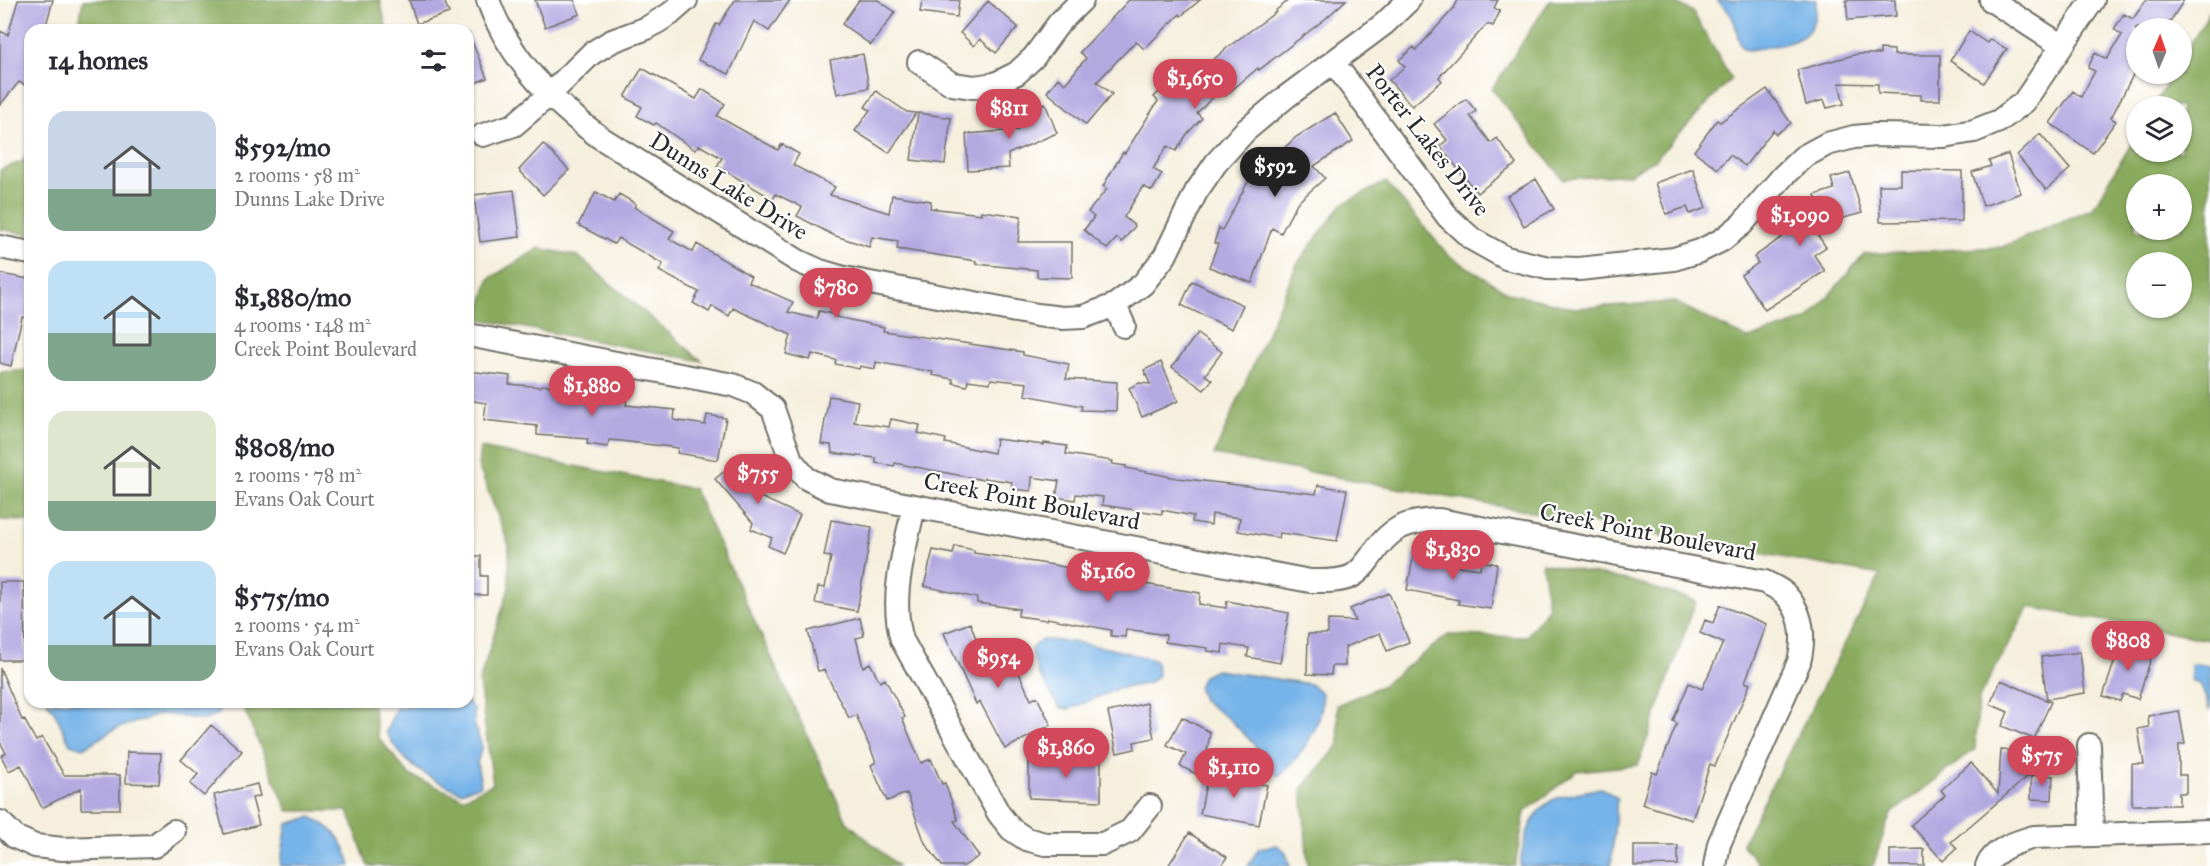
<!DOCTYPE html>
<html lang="en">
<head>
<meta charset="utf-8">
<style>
  body { margin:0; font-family:"IM FELL Great Primer",serif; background:#f2f2f3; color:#2b2b33; height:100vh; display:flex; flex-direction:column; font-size:22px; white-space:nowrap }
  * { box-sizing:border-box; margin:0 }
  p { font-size:20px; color:#7c7c81 }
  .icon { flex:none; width:33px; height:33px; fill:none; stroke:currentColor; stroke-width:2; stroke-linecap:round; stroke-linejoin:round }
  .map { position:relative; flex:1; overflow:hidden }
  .sheet { position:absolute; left:24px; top:24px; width:450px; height:684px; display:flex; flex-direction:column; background:#fff; border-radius:18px; box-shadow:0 2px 4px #0004 }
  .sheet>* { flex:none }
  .needle { width:39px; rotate:2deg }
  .tools { position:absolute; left:2126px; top:18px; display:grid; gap:12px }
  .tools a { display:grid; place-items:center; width:66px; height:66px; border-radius:50%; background:#fff; box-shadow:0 2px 4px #0004; font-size:30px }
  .price { position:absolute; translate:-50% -51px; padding:0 14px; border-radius:21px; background:#d1495b; color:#fff; font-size:20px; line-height:39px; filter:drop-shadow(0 2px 3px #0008) }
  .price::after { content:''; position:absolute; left:50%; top:36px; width:18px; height:14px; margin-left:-9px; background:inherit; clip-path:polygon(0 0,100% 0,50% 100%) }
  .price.on { background:#222; color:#fff }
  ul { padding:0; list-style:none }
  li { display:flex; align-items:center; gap:18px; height:150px; padding:0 24px }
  li span { display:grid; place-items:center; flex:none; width:168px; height:120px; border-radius:18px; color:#555 }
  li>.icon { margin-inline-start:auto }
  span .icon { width:72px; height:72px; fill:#fffc; stroke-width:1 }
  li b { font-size:26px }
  h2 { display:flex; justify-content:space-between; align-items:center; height:72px; padding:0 24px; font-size:26px }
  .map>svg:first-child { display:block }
</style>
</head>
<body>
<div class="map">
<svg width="2210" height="866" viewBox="0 0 2210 866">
  <rect width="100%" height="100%" fill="#fff"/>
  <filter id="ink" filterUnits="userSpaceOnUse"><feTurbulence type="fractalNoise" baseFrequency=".0167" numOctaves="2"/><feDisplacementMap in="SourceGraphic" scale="12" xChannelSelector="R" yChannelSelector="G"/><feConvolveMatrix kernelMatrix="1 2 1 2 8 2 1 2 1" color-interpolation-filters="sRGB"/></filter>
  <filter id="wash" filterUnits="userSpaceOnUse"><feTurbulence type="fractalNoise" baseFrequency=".008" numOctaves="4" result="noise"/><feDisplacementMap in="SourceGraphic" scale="24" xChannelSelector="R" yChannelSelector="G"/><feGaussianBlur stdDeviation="1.35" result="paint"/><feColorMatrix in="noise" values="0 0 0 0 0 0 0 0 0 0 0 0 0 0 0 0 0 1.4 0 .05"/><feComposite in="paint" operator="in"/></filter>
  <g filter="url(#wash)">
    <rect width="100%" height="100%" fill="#f6efdd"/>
    <!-- forest -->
    <path fill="#89aa5d" stroke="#5a6a44" stroke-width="1.5" fill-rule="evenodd" d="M83,0H380L387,30H78Z
      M1550,0H1671L1693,12L1731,79L1655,159L1630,174L1563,179L1492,89Z
      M2210,11V640L2029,607L1979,698L1975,749L1890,815L1873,866H1760L1742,844L1880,575L1214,455L1297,264L1342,204L1386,182L1448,255L1508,293L1575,308L1675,302L1748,339L1809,319L1864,254L2002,247L2093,208L2136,136V152H2181V106H2153L2173,74H2181V60ZM2136,184H2181V230H2136ZM2181,262V308H2136V262Z
      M30,146V235L0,229V170L23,161Z
      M539,248L578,256L702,361L478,319L489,279Z
      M30,370V521L0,520V372Z
      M480,448L694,489L847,822L898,866H368L348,811H288L241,702H372L378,737L409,775L463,798L493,784L479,682L509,588V545L478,465Z
      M1542,563L1631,581L1696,601L1638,765L1577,771L1525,812L1515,866H1308L1302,789L1339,745L1337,705L1381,686L1448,635L1526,637L1548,608Z"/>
    <!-- water -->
    <path fill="#76b3e8" stroke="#506f8a" stroke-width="1.5" d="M1716,0H1816C1818,46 1785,43 1750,50L1743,49C1737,42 1738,33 1735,24C1732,14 1724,6 1716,0Z
      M1041,640C1075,640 1124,650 1156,661L1158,675L1150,683L1117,689L1070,709L1060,708L1038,673L1031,649Z
      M2191,664L2210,665V711L2201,685L2191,680Z
      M1216,670L1310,684L1322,693C1325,725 1302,754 1280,776L1268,770L1253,743L1230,720L1203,700L1198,687L1203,676Z
      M47,702H221L218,714L205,720L161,714L115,729L83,748L70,744L54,711Z
      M424,702H468L474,710V724L482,746L477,763L481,785L461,792C427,777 404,766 386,732L396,708Z
      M1601,788L1617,798L1611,866H1520C1523,840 1531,806 1560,797C1573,793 1588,791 1601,788Z
      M311,817C336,830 343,839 351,866H280L287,824Z
      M1277,845L1285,851L1290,866H1248L1259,848Z"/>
    <g id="blocks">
      <!-- building -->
      <path fill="#b2a9e1" d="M18,0H53L46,25L43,24L42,30H30V59L25,70L30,72V75L25,85L19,82L0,105V31L8,35Z
        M409,0H444L449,13L417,24Z
        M535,0H574L580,14L545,27Z
        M735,0H790L769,31L754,21L729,74L698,60L716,24L719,25Z
        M859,0H878L895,12L871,45L842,24Z
        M922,0H959L957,17L920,12Z
        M1129,0H1200L1181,16L1180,14L1144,49L1136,41L1097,82L1112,94L1086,125L1047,92L1058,78L1065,84L1086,58L1080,52Z
        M1289,0H1346L1325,19L1259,70L1258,68L1225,96L1220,90L1197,113L1202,118L1187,134L1176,151L1167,146L1153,169L1162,174L1152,191L1143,186L1124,217L1135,226L1122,242L1117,238L1107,249L1084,230L1094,217L1088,212L1107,189L1103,186L1123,152L1125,153L1158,101L1154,97L1182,68L1192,78L1228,47L1276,12L1275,11Z
        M1458,0H1498L1494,8L1500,11L1493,26L1487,24L1439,77L1442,81L1412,106L1389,80L1405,67L1399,60L1414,47L1416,50L1454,8Z
        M1846,0H1895L1896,16L1848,20Z
        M2146,0H2184L2166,28H2136V69L2111,118L2116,121L2093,153L2050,123L2073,91L2081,97L2095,71L2088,68L2095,53L2107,59L2122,35L2114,29L2124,14L2133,19Z
        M988,1L1018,27L996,53L980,39L974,46L960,33Z
        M1969,31L1987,43L1990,39L2007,49L1984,83L1950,61Z
        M468,32L487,78L468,86Z
        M1880,49L1894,50V55H1940V100H1921V95L1878,93V84L1839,83L1844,104L1827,108L1824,100L1806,105L1797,70L1858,54H1880Z
        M863,54L869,88L837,94L830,60Z
        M642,68L696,99L702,89L725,104L717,116L778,150L782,144L799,154L793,165L835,187L830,195L889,213L892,195L931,201L930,208L981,214V211L1021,216L1018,242H1072V278L1037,277V270L976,264V261L897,249L898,241L872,237L869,247L833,235L797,216L802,207L776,194L773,199L717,166L722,158L699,145L695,150L656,123L654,125L637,116L642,107L625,97Z
        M1767,89L1791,123L1776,134L1773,130L1745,166L1730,155L1718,169L1694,151L1717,120L1720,122Z
        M876,91L907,112L916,113L889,153L855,131L870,110L865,107Z
        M1466,99L1476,111L1470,116L1491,143L1497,138L1516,164L1477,193L1440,146L1447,140L1434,124Z
        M1045,103L1057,133L1008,154L1009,168L968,170L966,134L1018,130L1013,116Z
        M918,113L951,118L945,164L911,160Z
        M1335,113L1353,141L1314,166L1325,178L1297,203L1281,233L1272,228L1252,283L1209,267L1218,244L1214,243L1219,228L1222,230L1248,182L1296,137Z
        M2040,134L2070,169L2046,190L2017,155Z
        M543,144L569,170L543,195L519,170Z
        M2008,154L2021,193L1983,206L1972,172L1991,166L1989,161Z
        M1693,169L1706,208L1690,214L1687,207L1666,214L1655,183Z
        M1901,170L1962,171V221L1880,222L1879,185H1901Z
        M1850,173L1862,213L1812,227L1826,247L1814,255L1825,271L1765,310L1741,275L1758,263L1754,257L1820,210L1815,195L1834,189L1831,178Z
        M1536,179L1554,209L1524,226L1507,196Z
        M514,190L520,237L480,242L474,195Z
        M596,192L614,202L619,194L636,204L634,207L674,231L669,239L693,252L697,244L751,276L748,282L793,302L788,312L817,319L819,311L837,315L836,317L884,327L883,331L1023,352V355L1069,364L1066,379L1117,382L1116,411L1081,410L1082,406L1025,395L1027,383L991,379L990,383L968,380L967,386L953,383V379L932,375L933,372L876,362L875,369L860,366L859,369L835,364L836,360L812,354L810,360L786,354L791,335L733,308L729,316L712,306L709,312L693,303L699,292L659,271L663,264L618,238L614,244L578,225Z
        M0,274L30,279L27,304L30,305V318L22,317L11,366L0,363Z
        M1192,281L1243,305L1232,329L1181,305Z
        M1197,334L1222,352L1205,375L1212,380L1204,390L1172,367Z
        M1161,362L1178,401L1142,417L1129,388L1139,383L1150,384L1144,370Z
        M468,371L510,376L509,384L541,387V385L573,388V392L627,399L626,405L675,410L674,420L705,425L707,415L726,418L718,460L677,453L678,448L621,441L609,440L608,447L587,444L588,439L537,435V426L484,420L486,403L468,400Z
        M829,396L858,401L854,422L889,427L891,419L906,422L920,425L918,433L946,439L945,443L994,453L996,439L1044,445V443L1067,446L1066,454L1113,461L1112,464L1126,466V468L1177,478L1316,494L1318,485L1347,490L1337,541L1280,533L1279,538L1238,531L1240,518L1212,514L1211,525L1192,522L1193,516L1162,510V514L1102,505L1103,497L1076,494L1075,500L1056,497L1059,481L1032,477L1031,491L1011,489L1012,482L984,478V480L895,463L894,466L876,463V458L832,453L831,445L821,444Z
        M738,460H743L767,487L756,495L800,515L783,553L768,546L772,538L751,529L753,523L715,479Z
        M831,520L872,527L857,611L815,603L818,587L825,588L831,557L824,556Z
        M955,546L974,550V553L1054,565L1107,576V578L1200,593L1199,604L1226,608L1227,601L1289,613L1280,663L1247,657L1249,648L1223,644L1222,653L1207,651L1208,648L1165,642L1166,635L1126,629L1125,637L1111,636V630L1047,618L1046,620L1018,616L1019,609L977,603V598L924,586L933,550L953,554Z
        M1414,553L1447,560L1446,565L1480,569L1481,561L1497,564L1491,609L1458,604L1459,600L1407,590Z
        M468,556H481V576H487V595H468Z
        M0,582H24L25,660H0Z
        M1389,593L1409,642L1387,651L1380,633L1345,647V666H1332L1331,675L1307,674L1308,634H1328V620L1355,621L1350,609Z
        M1720,605L1767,624L1745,682L1750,684L1715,766L1710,764L1692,820L1642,804L1652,772L1657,774L1677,723L1673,721L1689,683L1702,689L1723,643L1700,633L1705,620L1713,623Z
        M860,618L864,636L856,638L863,667L870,663L880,682L885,679L905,717L902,718L921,763L931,759L942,784L945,783L958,820L954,821L979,856L964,866H942L925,843L907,793L887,801L871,765L876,762L856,715L849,718L824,670L818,671L808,631Z
        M970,623L986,664L1010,653L1031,700L1037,697L1051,725L1005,749L980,702L976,704L944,633Z
        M2121,642L2153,652L2138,699L2123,694L2120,701L2103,696Z
        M2080,652L2085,693L2047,699L2041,657Z
        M0,668L22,720L24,719L36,741L42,737L64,775H120V809H81V788L42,808L21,765L9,771L1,756L6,753L0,742Z
        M2001,680L2051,702L2034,739L2002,726L2008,712L1990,704Z
        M1147,703L1154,738L1134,742L1135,749L1117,753L1108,712Z
        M2179,711L2185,744L2179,745V775H2186V793H2179V805H2132V764H2144L2138,729L2149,727L2148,716Z
        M1182,717L1210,732L1207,752L1196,774L1180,766L1186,754L1167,745Z
        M211,725L242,751L204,796L190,784L198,774L181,760Z
        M2001,750L2041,753V765L1951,842L1957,848L1943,861L1911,825L1945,795L1941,790L1971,763L1998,794Z
        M127,752L161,753L159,784L126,783Z
        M1078,757H1101V801L1029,798V760H1078Z
        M1208,774L1267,785L1259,825L1200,814Z
        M2031,775L2053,776L2052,800L2031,799Z
        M257,784L260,796L252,798L259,825L224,834L214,795Z
        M1189,833L1227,857L1221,866H1168Z
        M1634,846H1678V865L1634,866Z
        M1924,849V866H1890V850Z"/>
    </g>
  </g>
  <g filter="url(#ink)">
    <use href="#blocks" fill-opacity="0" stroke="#727069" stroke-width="1.5"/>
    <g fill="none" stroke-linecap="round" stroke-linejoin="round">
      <!-- minor casing -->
      <g stroke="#727069" stroke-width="26">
        <path id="minor" d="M488,0C508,57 553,103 601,138L798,261L820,271L844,278L1037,315L1062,318L1083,317L1115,305L1143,284L1165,256L1196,192L1216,163L1245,131L1286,97L1384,24L1409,0
          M1991,0L2062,46
          M919,62L952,84L974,87L995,84L1017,73L1034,57L1059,23L1082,0
          M1334,63L1448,217L1472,239L1506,258L1548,268L1579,269L1674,259L1700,251L1722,240L1742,224L1783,176L1803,157L1827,144L1854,137L1875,135L1944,136L1974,131L1999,121L2024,102L2093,0
          M483,135L514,125L550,94L592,53L612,41L647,28L670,14L686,0
          M0,247L30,253
          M1115,305L1124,326
          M468,335L733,385L753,393L773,409L791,460L806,478L830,490L1310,581C1324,581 1340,582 1352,576C1360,572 1367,562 1372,555C1391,527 1406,521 1439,520L1765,582C1772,586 1781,589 1786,595C1803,614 1805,638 1799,662L1719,844L1715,866
          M914,506C905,551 889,595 902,640L999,814L1011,829L1026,839L1045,844H1103L1130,831L1150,806
          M2089,745L2092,834
          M0,822L15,837L35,846L63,849L154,846L174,831
          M1987,866C1995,848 2017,842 2034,837L2210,831"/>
      </g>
      <!-- minor -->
      <use href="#minor" stroke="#fff" stroke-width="22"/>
    </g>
  </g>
  <g text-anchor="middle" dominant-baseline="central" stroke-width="4.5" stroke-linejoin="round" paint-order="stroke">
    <!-- street labels -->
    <g font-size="24" fill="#2b2b2b" stroke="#fff">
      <text transform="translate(1428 140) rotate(52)">Porter Lakes Drive</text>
      <text transform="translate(729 186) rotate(32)">Dunns Lake Drive</text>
      <text transform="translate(1032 501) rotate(11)">Creek Point Boulevard</text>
      <text transform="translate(1648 532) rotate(11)">Creek Point Boulevard</text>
    </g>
  </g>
</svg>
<div class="tools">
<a><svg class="needle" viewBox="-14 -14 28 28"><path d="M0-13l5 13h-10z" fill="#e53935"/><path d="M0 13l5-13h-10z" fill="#7c7c81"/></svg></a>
<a><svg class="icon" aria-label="layers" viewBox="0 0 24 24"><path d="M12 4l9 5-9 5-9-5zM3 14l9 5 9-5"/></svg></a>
<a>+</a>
<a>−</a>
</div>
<b class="price" style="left:1195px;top:110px">$1,650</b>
<b class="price" style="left:1009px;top:140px">$811</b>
<b class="price on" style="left:1275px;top:198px">$592</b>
<b class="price" style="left:1800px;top:247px">$1,090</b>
<b class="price" style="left:836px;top:319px">$780</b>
<b class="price" style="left:592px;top:417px">$1,880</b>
<b class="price" style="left:758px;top:505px">$755</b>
<b class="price" style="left:1453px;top:581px">$1,830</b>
<b class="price" style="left:1108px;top:603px">$1,160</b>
<b class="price" style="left:2128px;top:672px">$808</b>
<b class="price" style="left:998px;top:689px">$954</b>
<b class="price" style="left:1066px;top:779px">$1,860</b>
<b class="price" style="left:2042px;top:787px">$575</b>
<b class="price" style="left:1234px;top:799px">$1,110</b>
<section class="sheet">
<h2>14 homes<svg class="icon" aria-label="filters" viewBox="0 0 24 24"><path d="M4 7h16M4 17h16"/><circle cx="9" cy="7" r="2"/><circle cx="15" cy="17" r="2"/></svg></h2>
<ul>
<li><span style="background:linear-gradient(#c9d6e8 65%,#7fa58c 0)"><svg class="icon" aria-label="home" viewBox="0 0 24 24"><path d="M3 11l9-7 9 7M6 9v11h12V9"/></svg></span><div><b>$592/mo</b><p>2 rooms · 58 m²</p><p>Dunns Lake Drive</p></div></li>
<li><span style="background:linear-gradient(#bfe0f5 60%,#7fa58c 0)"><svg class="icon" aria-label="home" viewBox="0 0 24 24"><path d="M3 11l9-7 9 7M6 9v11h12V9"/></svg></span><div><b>$1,880/mo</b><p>4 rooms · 148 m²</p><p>Creek Point Boulevard</p></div></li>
<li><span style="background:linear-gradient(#dfe7d0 75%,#7fa58c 0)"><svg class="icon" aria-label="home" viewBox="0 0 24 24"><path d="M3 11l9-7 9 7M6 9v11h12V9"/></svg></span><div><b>$808/mo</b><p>2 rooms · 78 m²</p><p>Evans Oak Court</p></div></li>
<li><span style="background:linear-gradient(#bfe0f5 70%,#7fa58c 0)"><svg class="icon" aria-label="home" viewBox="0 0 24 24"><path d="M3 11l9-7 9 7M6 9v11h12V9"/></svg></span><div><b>$575/mo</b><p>2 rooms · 54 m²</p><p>Evans Oak Court</p></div></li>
</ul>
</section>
</div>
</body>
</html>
